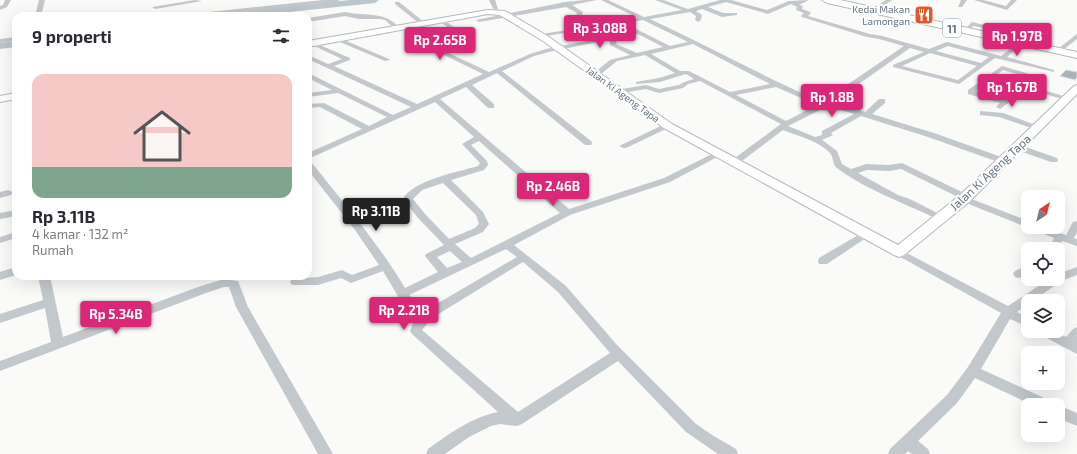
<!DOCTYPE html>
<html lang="id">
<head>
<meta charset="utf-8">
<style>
  body { margin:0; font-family:"Exo 2",sans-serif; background:#f2f2f3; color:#2b2b33; height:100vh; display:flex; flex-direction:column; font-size:15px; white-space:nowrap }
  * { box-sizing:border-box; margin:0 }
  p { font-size:13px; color:#7c7c81 }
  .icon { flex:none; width:22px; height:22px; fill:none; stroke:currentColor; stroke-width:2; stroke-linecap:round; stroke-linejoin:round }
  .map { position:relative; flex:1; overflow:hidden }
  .panel { position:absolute; left:12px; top:12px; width:300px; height:268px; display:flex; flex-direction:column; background:#fff; border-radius:12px; box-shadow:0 4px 16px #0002 }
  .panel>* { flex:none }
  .needle { width:26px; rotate:35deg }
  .fabs { position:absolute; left:1021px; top:190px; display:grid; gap:8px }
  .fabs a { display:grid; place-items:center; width:44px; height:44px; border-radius:8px; background:#fff; box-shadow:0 4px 16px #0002; font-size:20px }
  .price { position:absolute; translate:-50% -34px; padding:0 9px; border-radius:4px; background:#db2777; color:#fff; font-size:13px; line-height:26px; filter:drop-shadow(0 1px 2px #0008) }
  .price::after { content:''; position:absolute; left:50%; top:24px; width:12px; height:9px; margin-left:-6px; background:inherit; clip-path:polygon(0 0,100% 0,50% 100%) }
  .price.selected { background:#222; color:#fff }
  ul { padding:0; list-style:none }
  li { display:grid; align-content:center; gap:8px; height:212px; padding:0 20px }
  li span { display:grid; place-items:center; height:124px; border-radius:12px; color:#555 }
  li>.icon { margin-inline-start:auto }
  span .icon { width:72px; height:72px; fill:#fffc; stroke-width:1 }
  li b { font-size:17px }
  h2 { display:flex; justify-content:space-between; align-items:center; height:48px; padding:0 20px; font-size:17px }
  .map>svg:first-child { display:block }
</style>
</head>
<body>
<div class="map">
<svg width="1077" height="454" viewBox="0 0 1077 454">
  <rect width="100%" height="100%" fill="#fafaf8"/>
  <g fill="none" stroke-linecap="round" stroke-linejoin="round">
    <!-- river -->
    <path fill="#bbc7cb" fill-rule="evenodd" d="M350,0H379L375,3L251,16H220L225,13Z
      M16,41V47L0,49V43Z"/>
  </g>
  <!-- building -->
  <path fill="#aab3b9" stroke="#dcdcda" d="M1066,70L1077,72V77L1075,80L1060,76Z"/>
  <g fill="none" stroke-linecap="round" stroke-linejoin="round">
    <!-- secondary casing -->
    <g stroke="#b3babf" stroke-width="2">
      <path id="secondary" d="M488,10L505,11L549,37L672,124L898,245L959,196L1074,86L1077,85V94L969,202L904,255L899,257L894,255L664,128L543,41L500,15L488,14L308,47V41Z
        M16,93V99L0,102V96Z"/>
    </g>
    <!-- highway casing -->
    <g stroke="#b4b9bd" stroke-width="2">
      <path id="highway" d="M822,0H840L1077,52V58L827,3Z"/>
    </g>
    <!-- street -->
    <path fill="#c3c8cc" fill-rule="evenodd" d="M5,0H11L7,7L0,10V6L3,5Z
      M39,0H45L41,16H35Z
      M195,0L202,1L155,9L152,7Z
      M323,0H340L337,2L205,16H187L190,14Z
      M489,0H495L499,12H495Z
      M585,0H597L572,5L583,12L582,15L598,25L638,18L601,0H608L644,17L682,10L655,0H663L688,9L720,0H731L767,10L789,1L809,0L799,5L803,6L802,9L810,12L811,13L808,16L870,34L882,36L929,49L947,42L1001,56L1019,42H1023V44L1007,57L1054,70V72L995,58L959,84L893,67V65L924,52L910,48L833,102L865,112L879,99H885V103L872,114L934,133L1007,159L1008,161L1007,163H1001L928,137L861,116L831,133L833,135L822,140L837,151L842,164L851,169L866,164L889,165L902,163L968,195L969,198L1028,221V227H1043L1066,235L1073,222L1077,221V233L1074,238L1077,239V246L1062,241L1058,251V249H1049L1054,238L961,201L960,198L901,169L889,171L867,170L858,173L898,195L910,199L945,217L940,220L937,219C904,203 867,190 838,169C832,165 834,158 830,153C819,141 798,136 783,130L738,164H732L731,162L732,160L781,124L700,81L688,84L683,88L659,93L646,89L616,94V90L646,85L659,89L679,85L684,82L694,79L686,74L660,82L636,84V82L659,78L675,73L645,55L617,61L601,74L594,75V73L610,60L630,55L610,45V42L607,40L549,52L534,56L502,71L591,141L592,143L591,145H585L497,73L472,85L494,104V108H488L466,87L440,99L569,209L664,178L716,152H722L723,154L670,182L570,215L514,245L566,286L617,345L696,424L712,435L736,449L738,454H718L686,432L618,361L522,424L517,426L500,424L491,426L469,437L445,454H426L428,449C449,434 472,417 498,412L412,334L410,331L413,323L420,316L402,303L383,271L351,283L341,278L318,285H292L290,282L292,279L318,277L342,270L352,275L379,265L355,230L308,170V161L311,162C344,203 378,243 405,288L438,272L425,256L426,254L444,245L418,218L403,199C413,180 458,172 478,166L480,163L462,144L474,137L435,102L308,159V153L362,129L320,107L308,108V104L324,103L369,126L387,117L338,93L308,97V93L332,90L308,78V73L393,115L411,107L308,59V55L328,64L342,59L310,44L315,43L350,58V60L334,66L417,104L483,74L438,52L404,28L403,27L406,25L442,50L489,72L530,54L546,49L633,32L631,30L634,28L670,46L688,42L643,20L540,37V35L542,34L592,26L576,16L577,13L566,7L479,22L476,20L565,2ZM726,2L768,14L791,4L797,7L796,10L804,13L801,16L802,17L867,37L879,39L904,46L822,102C764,77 708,46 650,19L690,12L696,16L695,20L698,22L701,20L702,15L696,11L702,9L722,17L737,15V13H723L708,7ZM638,34L663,47L637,53L616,44L617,42L613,39ZM693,44L770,84L730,92L689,71H680L651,54ZM948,46L989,57L981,63L936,51ZM930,53L977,66L958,80L902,66ZM776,87L817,105L786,121L736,95ZM828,106L854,114L822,131V135L815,137L788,126ZM479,141L560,213L471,258L455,244L483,232L489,224L483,212L451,180L484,170L488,165L487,161L471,145ZM443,183L476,215L479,224L475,228L449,239L425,214L413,199L422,190ZM506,249L517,257L428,309L409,295ZM450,251L462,262L447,268L437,257ZM523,262L558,292L610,353L518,412L422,330L432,318Z
      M886,0H892L878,10H874V8Z
      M961,0H967L962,7H958Z
      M974,0H983L1006,6L1011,0H1017L1007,10Z
      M395,2H399L424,22V24H420L395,4Z
      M345,12C367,17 383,10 400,28L395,29L385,20L380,19H359L345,16L308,22V18Z
      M439,19H443L459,31L454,32L439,21Z
      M972,22L988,26L985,28L973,26L970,30H966V28Z
      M1077,34V39L1063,50H1059V48Z
      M16,37V41L0,43V39Z
      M337,37L389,59L390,60L385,61L335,40V38Z
      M1002,66L1036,76L1037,77L1030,86L1070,98L1066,100L1027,89L1000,109L996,107L1000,103L968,94V90ZM1003,70L1030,78L1024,84L995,76ZM991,80L1021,88L1005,100L976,91Z
      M980,111L1003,113L1041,127L1037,129H1034L999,117L980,115Z
      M665,124H671L672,126L626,148H623L619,146Z
      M1014,145H1020L1057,158L1058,160L1057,162H1051L1014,149L1013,147Z
      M8,190L11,191L13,193L11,195L0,198V192Z
      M16,210V216L0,219V213Z
      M865,231L869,232L870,234L869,236L827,264H819L818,261L819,258Z
      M16,232V238L0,243V237Z
      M899,249L1008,306L1049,279H1058V274L1077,267V275L1061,281L1033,301H1028V304L1017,312L1028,318V327L1010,319L981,369L1051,401L1053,405H1032L975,378L957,403L918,441L928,449L930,454H912L908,451L905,454H888L890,449L947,395L968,367L1001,313L895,254L894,252Z
      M1028,265V274L1019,278L1015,277L1013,274L1015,271Z
      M16,267V275L0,280V272Z
      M38,276H50L63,337L198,287L224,279L238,281L248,307L333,454H318L236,307L229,287H224L206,293L0,371V361L51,342L45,308L0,323V314L43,300Z
      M1077,327V354L1039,334L1037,331H1054L1066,337L1073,329Z
      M1058,405L1077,413V426L1058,418Z"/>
    <!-- secondary -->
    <use href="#secondary" fill="#fff" fill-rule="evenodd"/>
    <!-- highway -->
    <use href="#highway" fill="#fff" fill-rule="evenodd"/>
  </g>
  <!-- icons -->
  <defs>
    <g id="restaurant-square" transform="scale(1)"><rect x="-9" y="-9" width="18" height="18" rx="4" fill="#e4572e" stroke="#fff"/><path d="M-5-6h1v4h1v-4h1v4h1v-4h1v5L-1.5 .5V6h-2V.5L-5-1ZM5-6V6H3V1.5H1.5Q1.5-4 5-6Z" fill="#fff"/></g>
  </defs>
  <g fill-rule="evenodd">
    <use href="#restaurant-square" x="924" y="15"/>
  </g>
  <g text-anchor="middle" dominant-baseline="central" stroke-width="4" stroke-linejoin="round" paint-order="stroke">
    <!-- far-poi labels -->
    <g font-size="10" fill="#657683" stroke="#fff" text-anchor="end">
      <text x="910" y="9">Kedai Makan<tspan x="910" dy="12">Lamongan</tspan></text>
    </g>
    <!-- far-street labels -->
    <g font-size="10" fill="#657683" stroke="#fff">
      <text transform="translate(623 94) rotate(36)">Jalan Ki Ageng Tapa</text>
    </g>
    <!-- shield labels -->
    <rect fill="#fff" stroke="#939fa8" stroke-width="1" x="943" y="19" width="18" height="18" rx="3"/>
    <g font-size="11" font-weight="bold" fill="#657683">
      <text x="952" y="28">11</text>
    </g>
    <!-- street labels -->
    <g font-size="12" fill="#657683" stroke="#fff">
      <text transform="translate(990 172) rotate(-43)">Jalan Ki Ageng Tapa</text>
    </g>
  </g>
</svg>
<div class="fabs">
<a><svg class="needle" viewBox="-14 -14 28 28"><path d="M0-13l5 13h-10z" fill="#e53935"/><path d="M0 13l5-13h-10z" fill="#7c7c81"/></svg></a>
<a><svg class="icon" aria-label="locate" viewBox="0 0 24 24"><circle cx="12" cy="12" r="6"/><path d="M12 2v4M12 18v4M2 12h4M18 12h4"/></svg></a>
<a><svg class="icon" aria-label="layers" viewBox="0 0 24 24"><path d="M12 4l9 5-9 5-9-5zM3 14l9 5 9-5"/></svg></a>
<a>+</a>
<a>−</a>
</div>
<b class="price" style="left:600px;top:49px">Rp 3.08B</b>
<b class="price" style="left:1017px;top:57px">Rp 1.97B</b>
<b class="price" style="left:440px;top:61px">Rp 2.65B</b>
<b class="price" style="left:1012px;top:108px">Rp 1.67B</b>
<b class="price" style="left:832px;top:118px">Rp 1.8B</b>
<b class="price" style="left:553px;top:207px">Rp 2.46B</b>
<b class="price selected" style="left:376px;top:232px">Rp 3.11B</b>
<b class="price" style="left:404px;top:331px">Rp 2.21B</b>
<b class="price" style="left:116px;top:335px">Rp 5.34B</b>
<section class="panel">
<h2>9 properti<svg class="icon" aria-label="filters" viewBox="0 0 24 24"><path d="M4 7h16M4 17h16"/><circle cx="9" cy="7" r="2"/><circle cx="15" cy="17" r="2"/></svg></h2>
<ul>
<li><span style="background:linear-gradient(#f6c9c9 75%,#7fa58c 0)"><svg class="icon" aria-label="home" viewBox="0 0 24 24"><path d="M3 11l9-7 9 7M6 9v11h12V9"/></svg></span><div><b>Rp 3.11B</b><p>4 kamar · 132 m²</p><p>Rumah</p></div></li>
</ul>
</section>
</div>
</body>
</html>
